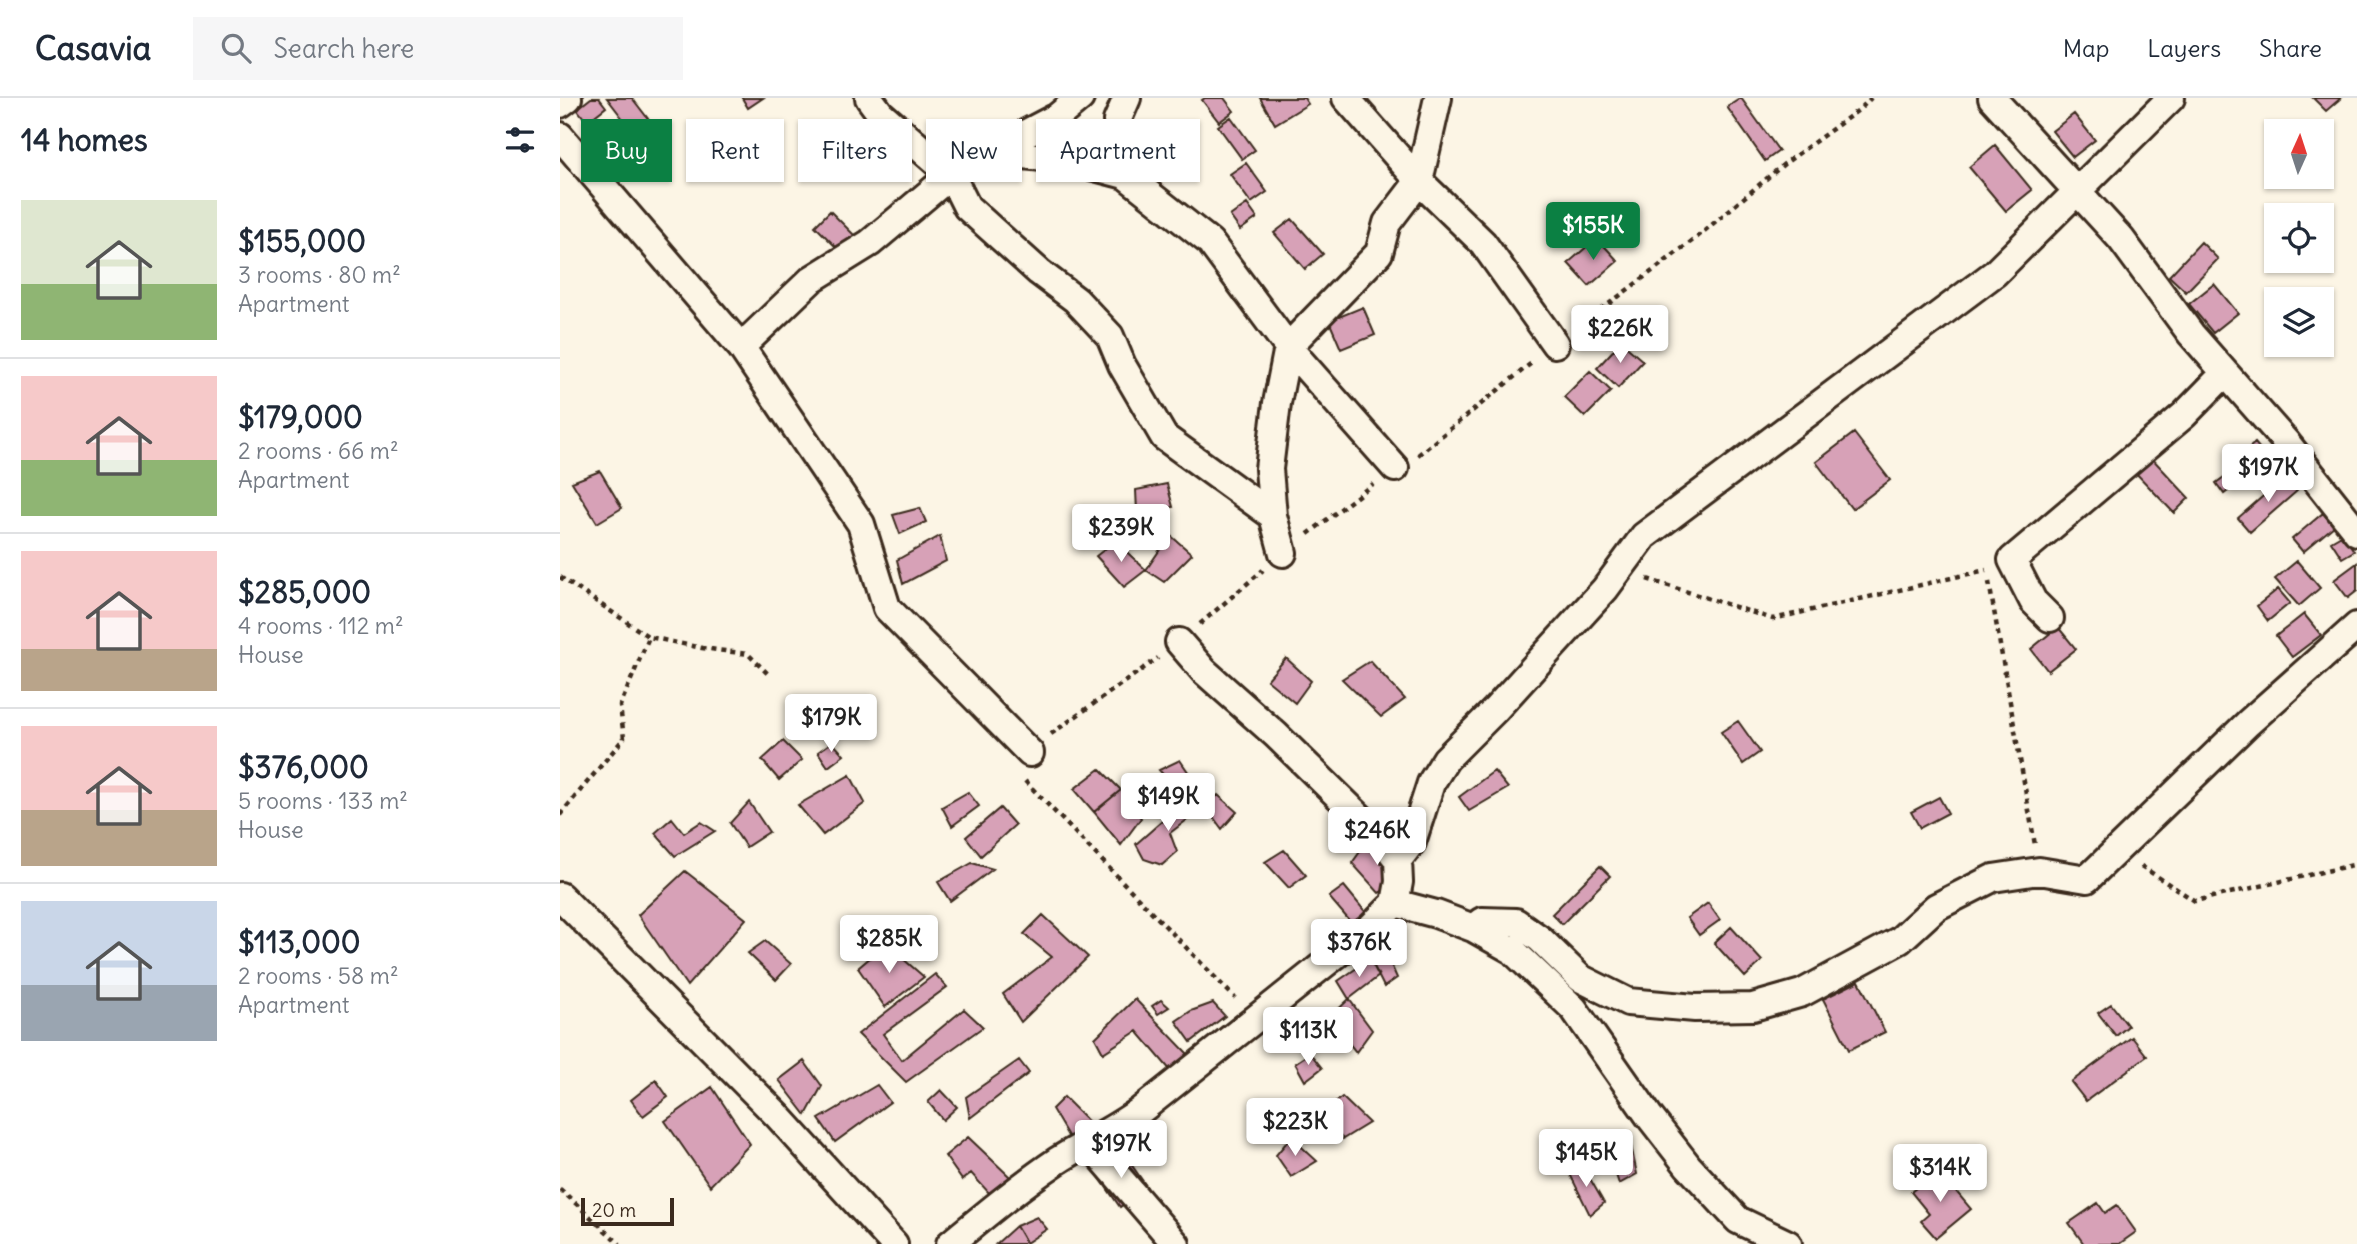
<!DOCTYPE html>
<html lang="en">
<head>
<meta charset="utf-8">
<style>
  body { margin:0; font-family:Delius,sans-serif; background:#f6f6f7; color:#1f2937; height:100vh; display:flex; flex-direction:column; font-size:26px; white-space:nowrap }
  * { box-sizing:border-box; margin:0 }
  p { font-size:23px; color:#747a83 }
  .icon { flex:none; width:38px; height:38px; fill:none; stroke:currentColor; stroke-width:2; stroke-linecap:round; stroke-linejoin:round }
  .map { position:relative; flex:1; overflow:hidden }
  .drawer { display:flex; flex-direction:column; background:#fff; width:560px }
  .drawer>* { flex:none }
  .top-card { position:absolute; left:21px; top:21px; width:665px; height:63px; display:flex; gap:14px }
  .needle { width:46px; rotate:3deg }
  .fabs { position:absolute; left:1704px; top:21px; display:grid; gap:14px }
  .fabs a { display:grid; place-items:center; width:70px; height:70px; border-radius:0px; background:#fff; box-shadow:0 2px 5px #0004; font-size:35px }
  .scale { position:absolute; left:21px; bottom:18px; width:93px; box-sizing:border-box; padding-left:7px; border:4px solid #3b2a1e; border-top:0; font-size:19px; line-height:24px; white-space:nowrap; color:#3b2a1e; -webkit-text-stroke:5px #fcf5e5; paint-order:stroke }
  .price { position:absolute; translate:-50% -60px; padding:0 16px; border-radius:7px; background:#fff; color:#222; font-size:23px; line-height:46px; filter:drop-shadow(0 2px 4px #0008) }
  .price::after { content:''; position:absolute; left:50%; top:42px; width:21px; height:16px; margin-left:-10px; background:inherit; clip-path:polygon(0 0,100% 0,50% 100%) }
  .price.current { background:#0b8043; color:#fff }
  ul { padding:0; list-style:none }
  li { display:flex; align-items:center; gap:21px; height:175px; padding:0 21px }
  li+li { border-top:2px solid #e0e1e3 }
  li span { display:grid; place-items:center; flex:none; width:196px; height:140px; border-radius:0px; color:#555 }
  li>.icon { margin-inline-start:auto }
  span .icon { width:84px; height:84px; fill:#fffc; stroke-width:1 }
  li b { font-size:30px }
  h2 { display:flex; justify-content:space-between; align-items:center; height:84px; padding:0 21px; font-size:30px }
  .tag { padding:0 24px; border-radius:0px; background:#fff; box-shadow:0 2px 5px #0004; font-size:24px; line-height:63px }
  .tag.current { background:#0b8043; color:#fff }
  header { display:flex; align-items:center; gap:42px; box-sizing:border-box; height:98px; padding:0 35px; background:#fff; border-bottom:2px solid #e0e1e3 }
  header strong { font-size:33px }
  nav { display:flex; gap:38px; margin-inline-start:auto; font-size:24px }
  .search { width:490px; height:63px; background:#f6f6f7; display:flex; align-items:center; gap:18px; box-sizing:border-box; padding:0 24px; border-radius:0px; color:#747a83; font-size:26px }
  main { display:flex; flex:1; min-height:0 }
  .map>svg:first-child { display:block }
</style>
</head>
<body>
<header>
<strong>Casavia</strong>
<div class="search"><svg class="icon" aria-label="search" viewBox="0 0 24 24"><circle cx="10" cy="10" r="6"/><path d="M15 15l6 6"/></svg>Search here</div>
<nav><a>Map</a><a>Layers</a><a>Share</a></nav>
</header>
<main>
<section class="drawer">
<h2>14 homes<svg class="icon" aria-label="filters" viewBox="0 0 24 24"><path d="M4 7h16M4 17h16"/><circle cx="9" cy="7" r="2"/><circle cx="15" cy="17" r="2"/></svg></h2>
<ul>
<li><span style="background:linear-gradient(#dfe7d0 60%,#8fb573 0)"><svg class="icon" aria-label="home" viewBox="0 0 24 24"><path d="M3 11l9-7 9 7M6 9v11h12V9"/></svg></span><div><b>$155,000</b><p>3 rooms · 80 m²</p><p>Apartment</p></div></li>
<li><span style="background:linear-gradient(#f6c9c9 60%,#8fb573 0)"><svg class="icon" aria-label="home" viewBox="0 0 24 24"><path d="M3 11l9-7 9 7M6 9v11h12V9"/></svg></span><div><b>$179,000</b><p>2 rooms · 66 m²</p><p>Apartment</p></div></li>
<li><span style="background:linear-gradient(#f6c9c9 70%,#b9a48a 0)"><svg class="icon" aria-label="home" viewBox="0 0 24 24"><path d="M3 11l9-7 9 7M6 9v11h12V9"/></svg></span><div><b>$285,000</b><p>4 rooms · 112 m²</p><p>House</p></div></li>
<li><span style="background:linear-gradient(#f6c9c9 60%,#b9a48a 0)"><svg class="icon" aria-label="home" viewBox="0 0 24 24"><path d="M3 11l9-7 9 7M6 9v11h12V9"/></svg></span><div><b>$376,000</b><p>5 rooms · 133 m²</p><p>House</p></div></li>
<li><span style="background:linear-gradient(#c9d6e8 60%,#9aa5b1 0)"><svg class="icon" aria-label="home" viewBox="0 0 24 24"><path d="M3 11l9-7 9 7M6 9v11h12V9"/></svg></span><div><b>$113,000</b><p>2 rooms · 58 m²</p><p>Apartment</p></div></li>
</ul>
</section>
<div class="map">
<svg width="1797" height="1146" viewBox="0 0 1797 1146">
  <rect width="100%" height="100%" fill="#fcf5e5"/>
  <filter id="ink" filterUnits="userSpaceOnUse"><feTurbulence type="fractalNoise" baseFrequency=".0143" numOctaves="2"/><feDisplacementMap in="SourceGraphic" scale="14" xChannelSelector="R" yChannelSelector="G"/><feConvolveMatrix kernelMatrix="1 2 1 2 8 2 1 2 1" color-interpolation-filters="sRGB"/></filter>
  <g filter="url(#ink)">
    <!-- building -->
    <path fill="#d7a1b7" stroke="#3b2a1e" stroke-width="2" d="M31,0H39L46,9L27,24L17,11Z
      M47,0H72L96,31L67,53L57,40L70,30Z
      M182,0H203L188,10Z
      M645,0H664L674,13L659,24L642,2Z
      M700,0H744L748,6L715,26Z
      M1181,0L1219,53L1205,63L1167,9Z
      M1753,0H1781L1766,13Z
      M1514,16L1535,42L1513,59L1492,33Z
      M671,19L695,52L682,61L658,28Z
      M1435,47L1472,92L1446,113L1409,69Z
      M686,65L707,94L691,105L670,76Z
      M687,106L697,120L680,132L670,118Z
      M270,113L301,144L286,159L255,128Z
      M732,121L763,156L745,171L714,135Z
      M1037,140L1058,163L1029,188L1008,165Z
      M1641,144L1658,161L1626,194L1609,178Z
      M1654,186L1678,215L1653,235L1629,206Z
      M803,209L815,237L781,251L769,223Z
      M1061,244L1083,263L1058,290L1037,270Z
      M1030,273L1051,293L1025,319L1004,299Z
      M1294,335L1330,382L1292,411L1256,364Z
      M1695,345L1715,369L1692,388L1672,364Z
      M1588,356L1629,400L1614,415L1572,371Z
      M40,373L62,410L37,425L12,384Z
      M1668,376L1677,386L1664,396L1656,385Z
      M1725,379L1737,393L1690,434L1678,420Z
      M607,386L613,409L577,414L576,392Z
      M360,410L366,424L340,436L333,417Z
      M1763,415L1774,428L1743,454L1732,441Z
      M1783,436L1794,453L1782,460L1771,443Z
      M610,437L632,456L604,484L586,472Z
      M380,438L386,463L343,486L337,462Z
      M555,443L586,472L564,489L536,458Z
      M1737,463L1760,490L1739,508L1715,481Z
      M1797,465V493L1788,500L1774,482Z
      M1718,491L1730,505L1708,523L1697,508Z
      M1744,516L1761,537L1732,559L1716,538Z
      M1498,529L1516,551L1488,573L1471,551Z
      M726,560L751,583L735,605L707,582Z
      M810,563L845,601L821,619L782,581Z
      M1178,623L1200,654L1183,666L1161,634Z
      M223,643L242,662L219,682L202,662Z
      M272,644L284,657L268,669L258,654Z
      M620,662L633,681L618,693L599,672Z
      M540,671L561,692L534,714L514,691Z
      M934,673L948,690L909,713L899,699Z
      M290,677L305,705L263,737L238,707Z
      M561,692L581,720L561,747L534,714Z
      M408,694L419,708L392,728L382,709Z
      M634,695L645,708L610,735L617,754L602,767L584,761L576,746Z
      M658,697L677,714L662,731L645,708Z
      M1379,699L1388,715L1360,730L1351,714Z
      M189,704L209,734L186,749L170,725Z
      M440,710L455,727L421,758L406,739Z
      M112,720L124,735L141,724L155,733L115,758L95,735Z
      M807,744L838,762L837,783L819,795L792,765Z
      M724,752L746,777L729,790L705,764Z
      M412,765L433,771L390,803L378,784Z
      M1040,768L1050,778L1002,826L992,816Z
      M125,773L186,821L127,888L78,817Z
      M784,788L808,817L794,828L769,799Z
      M1148,805L1160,822L1139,837L1127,820Z
      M483,817L528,859L461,924L443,896L492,859L464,836Z
      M1171,829L1202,863L1185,879L1154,845Z
      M205,843L231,866L216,882L188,855Z
      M326,846L364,879L325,909L298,870Z
      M825,853L837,880L824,889L810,861Z
      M810,861L819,878L789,901L778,883Z
      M375,876L387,889L323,936L342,962L404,911L423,929L346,984L298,936Z
      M1299,883L1325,934L1289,952L1263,901Z
      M575,901L628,956L611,973L577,933L543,955L535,940Z
      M789,901L812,932L796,954L769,920Z
      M601,902L609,909L598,916L592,908Z
      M653,905L665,918L631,944L616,923L631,913Z
      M1551,906L1568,928L1556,938L1538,915Z
      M1572,939L1587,958L1526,1003L1511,984Z
      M750,955L762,970L745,983L735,965Z
      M459,962L469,975L410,1020L406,999Z
      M244,963L262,988L246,1017L219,982Z
      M96,982L108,999L83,1018L71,1002Z
      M317,987L330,1004L275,1044L259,1021Z
      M152,989L190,1046L150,1088L105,1023Z
      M381,992L397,1009L383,1022L368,1004Z
      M504,999L542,1037L508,1038L492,1011Z
      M782,999L809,1025L783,1041L759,1017Z
      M408,1039L450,1079L429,1095L411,1075L402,1082L385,1058Z
      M731,1039L757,1063L731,1079L716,1057Z
      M1070,1043L1077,1076L1059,1086L1049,1055Z
      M564,1056L587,1089L560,1109L535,1073Z
      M1021,1065L1044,1105L1030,1117L1008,1072Z
      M1378,1072L1411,1111L1376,1140L1361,1123L1369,1116L1351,1094Z
      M1538,1105L1545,1115L1557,1107L1576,1134L1559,1146H1524L1509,1125Z
      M477,1119L487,1131L466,1145L456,1128Z
      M456,1128L467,1146H436Z"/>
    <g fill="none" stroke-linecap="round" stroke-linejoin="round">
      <!-- minor casing -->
      <g stroke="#3b2a1e" stroke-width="32">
        <path id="minor" d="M309,0L320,15L391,77L407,109L479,174L516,202L550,238L562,267L604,339L713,418L723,455
          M786,0L859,83L923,145L995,246
          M1432,0L1561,141L1631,236L1726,344L1797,434
          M0,6L8,0
          M0,38L181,249L301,426L327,510L470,655
          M430,54L497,19L520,0
          M565,77L557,23L567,0
          M181,249L252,181L310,145L391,77L430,54L504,61L565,77L650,144L728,249L835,370
          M713,418L709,371L717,305L728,249L819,155L827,125L859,83L878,0
          M1490,520L1473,503L1452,462L1624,317L1665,275
          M838,762L852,744L871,685L886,661L935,612L1045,491L1084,438L1435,175L1611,0
          M0,798L217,1017L334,1146
          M835,805L876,816L913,830L952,852L1014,911L1089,1018L1128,1068L1178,1122L1228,1146
          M913,830L922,823L956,824L980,841L1020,880L1068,904L1135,910L1193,909L1242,895L1340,842L1376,809L1433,780L1479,773L1527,781L1688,625L1797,528
          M529,1045L616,1146
          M390,1146C425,1117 460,1088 497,1063C525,1045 554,1032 581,1012L811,829L835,805L839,784L838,762L818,737L716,637L644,573L619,544"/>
      </g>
      <!-- path -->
      <path stroke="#3b2a1e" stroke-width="4.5" stroke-dasharray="5 5" stroke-linecap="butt" d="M1017,230L1136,140L1224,66L1300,11L1311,0
        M858,357L974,263
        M748,436L813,386
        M0,479L89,539L142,550L188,556L209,577
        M1087,481L1213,521L1426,472
        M1429,484L1475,747
        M640,526L703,472
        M491,636L598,560
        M465,683L675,900
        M0,717L64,640L60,608L89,539
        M1581,768L1635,803L1797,766
        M0,1091L60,1146"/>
      <!-- minor -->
      <use href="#minor" stroke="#fcf5e5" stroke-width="26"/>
    </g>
  </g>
</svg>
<div class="fabs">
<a><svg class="needle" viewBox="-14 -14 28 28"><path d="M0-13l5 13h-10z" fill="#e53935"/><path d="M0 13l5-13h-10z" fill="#747a83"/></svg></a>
<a><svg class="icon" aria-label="locate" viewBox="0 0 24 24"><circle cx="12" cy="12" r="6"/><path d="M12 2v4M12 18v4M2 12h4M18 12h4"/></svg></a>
<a><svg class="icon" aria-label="layers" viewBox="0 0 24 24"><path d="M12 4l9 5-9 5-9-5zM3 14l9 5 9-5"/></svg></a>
</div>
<div class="scale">20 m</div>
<b class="price current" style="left:1033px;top:164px">$155K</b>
<b class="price" style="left:1060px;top:267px">$226K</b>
<b class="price" style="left:1708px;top:406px">$197K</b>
<b class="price" style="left:561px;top:466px">$239K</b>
<b class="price" style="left:271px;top:656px">$179K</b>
<b class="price" style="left:608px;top:735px">$149K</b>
<b class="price" style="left:817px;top:769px">$246K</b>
<b class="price" style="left:329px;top:877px">$285K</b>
<b class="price" style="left:799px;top:881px">$376K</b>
<b class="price" style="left:748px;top:969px">$113K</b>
<b class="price" style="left:735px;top:1060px">$223K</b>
<b class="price" style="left:561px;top:1082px">$197K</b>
<b class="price" style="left:1026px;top:1091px">$145K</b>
<b class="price" style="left:1380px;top:1106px">$314K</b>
<div class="top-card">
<a class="tag current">Buy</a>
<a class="tag">Rent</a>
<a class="tag">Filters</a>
<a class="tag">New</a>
<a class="tag">Apartment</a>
</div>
</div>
</main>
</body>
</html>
